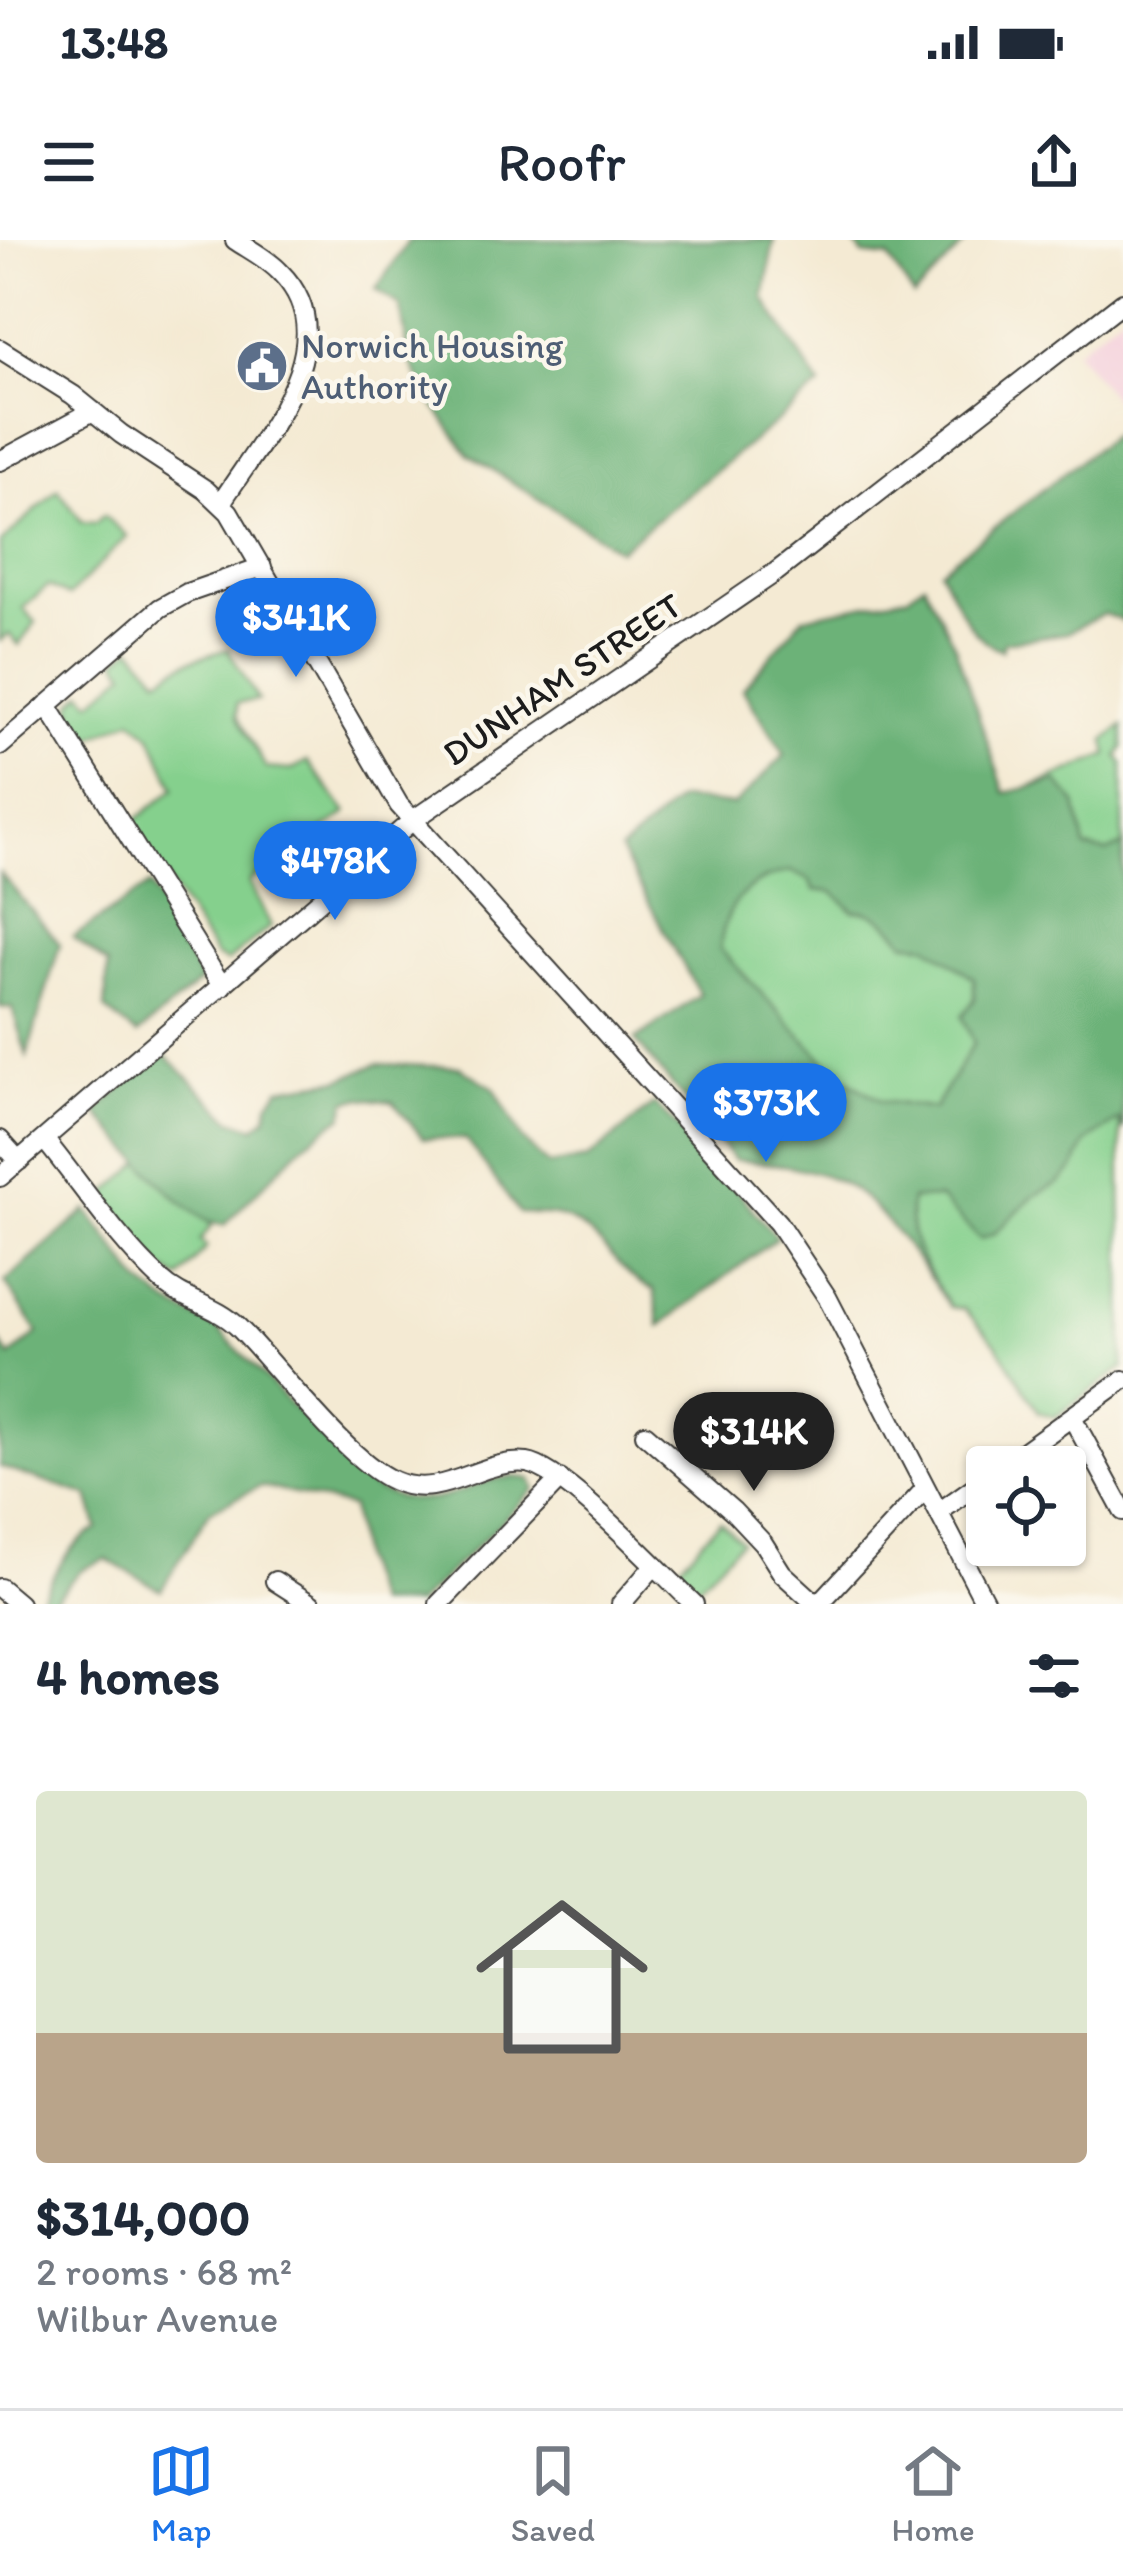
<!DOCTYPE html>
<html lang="en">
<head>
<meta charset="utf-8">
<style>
  body { margin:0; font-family:Itim,sans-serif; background:#f2f2f3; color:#1f2937; height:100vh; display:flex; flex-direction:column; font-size:45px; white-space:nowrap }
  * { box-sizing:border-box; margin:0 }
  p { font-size:39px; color:#747a83 }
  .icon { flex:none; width:66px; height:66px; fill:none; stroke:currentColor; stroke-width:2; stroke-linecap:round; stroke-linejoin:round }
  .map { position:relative; height:1364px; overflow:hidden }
  .panel { display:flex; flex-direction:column; background:#fff; flex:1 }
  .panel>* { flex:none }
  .fabs { position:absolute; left:966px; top:1206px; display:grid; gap:24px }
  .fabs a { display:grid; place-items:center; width:120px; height:120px; border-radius:12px; background:#fff; box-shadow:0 3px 9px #0004; font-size:60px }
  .price { position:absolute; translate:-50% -102px; padding:0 27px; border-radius:42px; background:#1a73e8; color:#fff; font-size:39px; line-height:78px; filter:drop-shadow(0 3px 6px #0008) }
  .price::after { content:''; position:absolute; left:50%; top:72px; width:36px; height:27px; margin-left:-18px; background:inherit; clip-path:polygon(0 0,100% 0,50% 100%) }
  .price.active { background:#222; color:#fff }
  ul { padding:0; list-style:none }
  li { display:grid; align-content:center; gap:24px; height:636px; padding:0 36px }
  li span { display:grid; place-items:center; height:372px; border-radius:12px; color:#555 }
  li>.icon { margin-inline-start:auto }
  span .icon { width:216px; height:216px; fill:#fffc; stroke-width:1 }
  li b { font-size:51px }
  h2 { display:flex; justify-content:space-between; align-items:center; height:144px; padding:0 36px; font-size:51px }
  .status { display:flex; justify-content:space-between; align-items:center; height:84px; padding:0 60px; background:#fff; direction:ltr }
  .status svg { height:33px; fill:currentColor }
  header { display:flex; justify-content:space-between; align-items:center; height:156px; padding:0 36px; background:#fff; font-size:54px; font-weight:600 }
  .tabs { display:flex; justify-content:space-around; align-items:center; height:168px; border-top:3px solid #e0e1e3; background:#fff; font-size:33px; color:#747a83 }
  .tabs a { display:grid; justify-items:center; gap:6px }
  .tabs .active { color:#1a73e8 }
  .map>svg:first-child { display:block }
</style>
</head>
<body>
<div class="status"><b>13:48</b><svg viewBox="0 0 49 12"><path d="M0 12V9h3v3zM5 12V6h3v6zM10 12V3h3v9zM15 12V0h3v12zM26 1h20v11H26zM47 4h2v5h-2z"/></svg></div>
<header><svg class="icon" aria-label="menu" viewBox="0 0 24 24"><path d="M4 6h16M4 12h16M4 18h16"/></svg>Roofr<svg class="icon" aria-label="share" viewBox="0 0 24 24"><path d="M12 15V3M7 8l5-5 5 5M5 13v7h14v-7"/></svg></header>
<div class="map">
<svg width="1123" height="1364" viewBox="0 0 1123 1364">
  <rect width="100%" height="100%" fill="#fbf7ec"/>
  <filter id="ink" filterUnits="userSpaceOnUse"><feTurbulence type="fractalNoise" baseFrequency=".00833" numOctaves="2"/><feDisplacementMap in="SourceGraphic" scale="24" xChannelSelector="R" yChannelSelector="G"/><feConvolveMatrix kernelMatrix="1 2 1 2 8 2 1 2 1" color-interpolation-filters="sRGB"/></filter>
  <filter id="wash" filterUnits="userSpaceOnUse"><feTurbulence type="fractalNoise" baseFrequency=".004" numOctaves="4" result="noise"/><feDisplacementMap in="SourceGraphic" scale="48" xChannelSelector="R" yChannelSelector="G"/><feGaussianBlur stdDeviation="2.7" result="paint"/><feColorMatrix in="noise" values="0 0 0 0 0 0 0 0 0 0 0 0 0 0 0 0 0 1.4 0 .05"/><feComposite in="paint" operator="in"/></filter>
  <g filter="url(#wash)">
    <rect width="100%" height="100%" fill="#f4ead3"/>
    <!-- built -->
    <path fill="#f4cfdc" d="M1123,73V170L1075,111Z"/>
    <!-- green -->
    <path fill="#85d08d" stroke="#507654" stroke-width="3" d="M58,249L82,282L96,283L103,275L127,296L69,356L48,346L23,368L36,382L19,405L9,394L0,401V304Z
      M132,407L159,438L189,421L228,409L258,460L237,463V476L266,528L291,530L307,521L347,573L249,642L271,686L227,722L216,716L131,584L175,548L151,496L133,479L81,502L73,487L77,483L72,472L74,461L83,452L92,462L126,432L117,420Z
      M1123,486V507L1118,516L1123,524V605L1107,612L1085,608L1076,564L1025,549L1108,515L1105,500Z
      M790,631L809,640L815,650L833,652L853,671C875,668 894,687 905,702L927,705L974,738V803L934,869L882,861L837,834L719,709C726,663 745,641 790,631Z
      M1026,815L1123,877L1120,880L1123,1128L1055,1177L1039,1172L997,1105L964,1069L950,1067C927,1029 906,1005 911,959L939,958L981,998L994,994L1032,957Z
      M143,921L182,962L212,985L200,1001L207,1007L180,1039L159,1026L105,955Z
      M720,1281L741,1301L694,1350L674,1331Z"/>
    <!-- forest -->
    <path fill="#6cb278" stroke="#44674a" stroke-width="3" fill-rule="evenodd" d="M409,0H774L764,58L820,146L619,310L469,215L430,160L410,121L400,66L376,49Z
      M852,0H968L914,57L889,18L863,15Z
      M1123,187V381L1104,374L1067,393L1004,402L1002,410C968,399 956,359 940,330Z
      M924,343L955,406L1005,553L1057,541L1076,564L1085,608L1107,612L1123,605V890L1119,880L1086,902L1074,928L1059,943L1032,957L994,994L980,999L939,958L911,959C905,1003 928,1031 950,1067C923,1029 880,959 836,940C803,926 769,923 734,920L635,800L700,755L620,611L679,559L734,565L785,515L743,449L803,377L907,356ZM790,631L809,640L815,650L833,652L854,671C874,668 894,687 905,702L927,705L974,738L975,759L962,776L974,803L934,869L882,861L837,834L720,709C725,663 746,641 790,631Z
      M0,633L60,704L27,816L12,768L0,767Z
      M150,645L201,741L137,795L105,769L108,725L73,697Z
      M162,812L232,880L255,887L267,877L269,863L280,848L341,839L377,824L459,827L494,848L522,899L548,925L588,919L654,864L710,918L777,998L660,1086L654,1050C618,1036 603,993 566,979C553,974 533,974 519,973L466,899L423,898L393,862L360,858L347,861L343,876L304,904L224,985C189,985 122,899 96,872Z
      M87,970L141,1043L169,1064L217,1088L366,1243C442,1289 474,1225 531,1239L535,1249L417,1364H375L360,1321L351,1267L261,1246L210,1271L161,1350L106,1319L81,1330L54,1359L38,1363C52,1337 70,1301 98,1289L88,1256L0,1227V1102L10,1117L38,1093L5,1042Z"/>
  </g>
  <g filter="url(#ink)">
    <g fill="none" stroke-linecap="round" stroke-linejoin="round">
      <!-- minor casing -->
      <g stroke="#3c3b37" stroke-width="22">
        <path id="minor" d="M0,109L73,155L121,194L206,250L229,272L399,565L778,983L827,1057L986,1364
          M0,221L93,171
          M221,263C260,201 350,102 280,32C268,19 250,10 235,0
          M47,465L222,746
          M0,506L160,368L187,353L262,327
          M44,899C82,945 117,1000 161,1040C183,1061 216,1065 238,1087C279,1128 346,1220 394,1241C443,1262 480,1218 527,1223C564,1228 662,1334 694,1364
          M0,900L19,921
          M0,937L413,580L776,332L1123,62
          M1072,1177L1123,1271
          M645,1194L733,1271L763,1303L782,1333L816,1364
          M1002,1227L1123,1140
          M939,1272L987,1238
          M275,1341L311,1364
          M0,1348L19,1364
          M439,1364L560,1239
          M621,1364L653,1327
          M819,1364L926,1248"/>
      </g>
      <!-- minor -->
      <use href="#minor" stroke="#fff" stroke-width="18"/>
    </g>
  </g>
  <!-- icons -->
  <defs>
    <g id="civic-disc" transform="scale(2.7)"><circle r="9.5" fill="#5c6f8a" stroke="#fbf7ec"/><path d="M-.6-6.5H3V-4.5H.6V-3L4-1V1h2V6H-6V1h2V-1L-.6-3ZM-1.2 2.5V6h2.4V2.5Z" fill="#fff"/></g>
  </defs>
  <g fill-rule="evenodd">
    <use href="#civic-disc" x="262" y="126"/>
  </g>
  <g text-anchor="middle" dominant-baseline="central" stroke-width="9" stroke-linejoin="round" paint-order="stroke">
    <!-- service labels -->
    <g font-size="36" fill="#4e5e75" stroke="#fbf7ec" text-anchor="start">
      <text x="301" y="105">Norwich Housing<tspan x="301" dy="41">Authority</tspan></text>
    </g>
    <!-- street labels -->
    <g font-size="36" fill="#1c1c1c" stroke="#fbf7ec">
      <text transform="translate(562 439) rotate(-34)">DUNHAM STREET</text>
    </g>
  </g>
</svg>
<div class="fabs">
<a><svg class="icon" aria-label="locate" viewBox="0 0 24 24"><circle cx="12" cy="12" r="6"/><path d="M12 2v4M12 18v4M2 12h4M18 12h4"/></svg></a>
</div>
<b class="price" style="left:296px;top:440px">$341K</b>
<b class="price" style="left:335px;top:683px">$478K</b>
<b class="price" style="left:766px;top:925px">$373K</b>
<b class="price active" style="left:754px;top:1254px">$314K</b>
</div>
<section class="panel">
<h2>4 homes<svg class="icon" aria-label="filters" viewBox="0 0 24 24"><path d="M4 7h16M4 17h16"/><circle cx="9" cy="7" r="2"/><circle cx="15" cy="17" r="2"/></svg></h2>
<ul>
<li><span style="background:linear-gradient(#dfe7d0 65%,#b9a48a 0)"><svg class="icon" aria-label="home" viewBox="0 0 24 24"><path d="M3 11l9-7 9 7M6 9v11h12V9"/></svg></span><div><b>$314,000</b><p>2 rooms · 68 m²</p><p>Wilbur Avenue</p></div></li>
</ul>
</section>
<nav class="tabs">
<a class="active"><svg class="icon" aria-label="map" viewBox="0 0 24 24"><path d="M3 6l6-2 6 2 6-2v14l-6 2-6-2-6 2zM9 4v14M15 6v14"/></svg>Map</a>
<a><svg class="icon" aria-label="saved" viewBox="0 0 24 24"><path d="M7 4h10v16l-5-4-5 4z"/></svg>Saved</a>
<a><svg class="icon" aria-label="home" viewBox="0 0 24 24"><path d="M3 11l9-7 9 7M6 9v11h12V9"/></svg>Home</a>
</nav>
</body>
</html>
